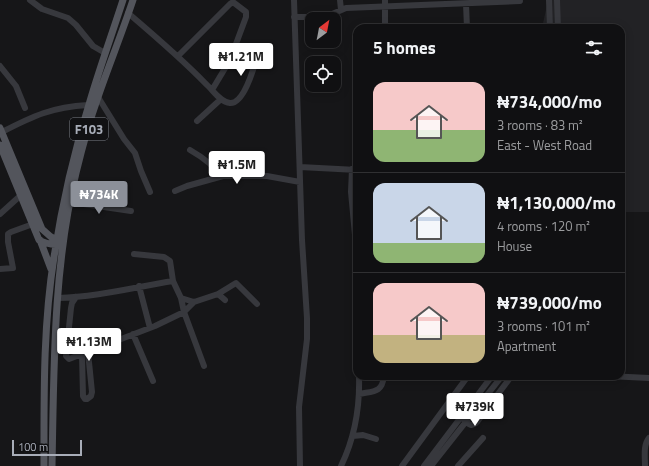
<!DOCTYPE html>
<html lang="en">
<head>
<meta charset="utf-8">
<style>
  body { margin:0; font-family:"Titillium Web",sans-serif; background:#19191b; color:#f1f3f6; height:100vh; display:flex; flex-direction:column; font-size:15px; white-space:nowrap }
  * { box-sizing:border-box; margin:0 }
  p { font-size:13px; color:#9c9d9f }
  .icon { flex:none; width:22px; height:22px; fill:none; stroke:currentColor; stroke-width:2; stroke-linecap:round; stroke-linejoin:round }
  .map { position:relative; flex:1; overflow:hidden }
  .side { position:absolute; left:353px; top:24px; width:272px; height:356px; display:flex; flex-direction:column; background:#101012; border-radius:12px; box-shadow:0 2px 10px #0003,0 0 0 1px #303032 }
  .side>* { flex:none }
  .needle { width:26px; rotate:32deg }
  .buttons { position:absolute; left:305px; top:12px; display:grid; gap:8px }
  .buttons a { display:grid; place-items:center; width:36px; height:36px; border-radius:8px; background:#101012; box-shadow:0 2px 10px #0003,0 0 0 1px #303032; font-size:20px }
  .scale { position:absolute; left:12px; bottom:10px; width:70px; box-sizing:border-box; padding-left:4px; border:2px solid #a8adb8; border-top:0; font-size:11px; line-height:14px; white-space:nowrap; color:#a8adb8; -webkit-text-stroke:3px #111113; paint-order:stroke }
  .price { position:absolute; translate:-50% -34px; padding:0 9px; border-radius:4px; background:#fff; color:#222; font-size:13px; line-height:26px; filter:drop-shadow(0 1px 2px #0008) }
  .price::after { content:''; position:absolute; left:50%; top:24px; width:12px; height:9px; margin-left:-6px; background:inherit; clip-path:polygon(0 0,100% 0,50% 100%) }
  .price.active { background:#8c9099; color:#fff }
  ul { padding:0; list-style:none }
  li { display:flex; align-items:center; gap:12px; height:100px; padding:0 20px }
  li+li { border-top:1px solid #303032 }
  li span { display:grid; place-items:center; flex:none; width:112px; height:80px; border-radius:12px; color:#555 }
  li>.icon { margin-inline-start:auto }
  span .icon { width:48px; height:48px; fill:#fffc; stroke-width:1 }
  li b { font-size:17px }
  h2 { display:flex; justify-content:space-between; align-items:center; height:48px; padding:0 20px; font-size:17px }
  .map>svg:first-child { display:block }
</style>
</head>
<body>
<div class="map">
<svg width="649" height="466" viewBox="0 0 649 466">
  <rect width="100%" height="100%" fill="#161618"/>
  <!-- built -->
  <path fill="#222225" d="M546,0H649V212H621V28H542L547,5Z"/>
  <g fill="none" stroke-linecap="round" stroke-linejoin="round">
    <!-- minor -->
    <path stroke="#37383d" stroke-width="6" d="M30,0L42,9L68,18L76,25L93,46L105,53
      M294,0L302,240L307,318V339L299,407L300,466
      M340,0L341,10
      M549,0L550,28
      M557,0L558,28
      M466,4L467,28
      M128,13C155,36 182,59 206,84C213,90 220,102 230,103C244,104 254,67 257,57
      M294,17H320L330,15L346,8L520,1
      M385,28V0
      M178,56L230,4L233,2L246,12V17L230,60L212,90
      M0,66L16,86L25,108
      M98,97L124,139L135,153L141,171L150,192
      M197,121L221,99
      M2,132C33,116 52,107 88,105
      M190,150C197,154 203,158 209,163C214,168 216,173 223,176H267L300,182
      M300,167L357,170
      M352,169L351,192L357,256
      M175,191L187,186L223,176
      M70,202L131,211
      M0,214L21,195
      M134,254L164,257L170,261L173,281L181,298L184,312L204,366
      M0,269L13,268L8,242V234L11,232L33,224
      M139,286L150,328
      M218,294L236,283L257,304
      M76,297L72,303L71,308L66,356L69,359L155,326L184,312L194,302
      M58,298C97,297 135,287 173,281
      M181,298L194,302L218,294L225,300
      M133,334L153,381
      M82,355L83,396L85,399H87L91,396L92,392L88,352
      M608,376L649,378
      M359,394C374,391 382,393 384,376
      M464,420C469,425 472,427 477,422L510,378L513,376
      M353,436L363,435L376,439
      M341,466C355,437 360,408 359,376
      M402,466L468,376
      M424,466L492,376
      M431,466L502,376
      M458,466L483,438
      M645,466C645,457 643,445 649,438"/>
    <!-- major -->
    <path stroke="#53555c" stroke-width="7" d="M0,128L42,229L51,237L61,242
      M0,145L39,240C46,244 53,245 61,244
      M40,240L51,269
      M44,466C44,396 43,326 54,257C62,205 74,152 90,101C100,67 112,34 123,0
      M52,466C54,368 53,269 76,173C82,148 89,122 98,97C109,65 122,33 133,0"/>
  </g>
  <g text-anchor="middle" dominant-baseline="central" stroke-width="3.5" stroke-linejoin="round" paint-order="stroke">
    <!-- shield labels -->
    <rect fill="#111113" stroke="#7b7e86" stroke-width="1" x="70" y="118" width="38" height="22" rx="3"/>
    <g font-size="13" font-weight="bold" fill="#a8adb8">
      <text x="89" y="129">F103</text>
    </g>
  </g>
</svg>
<div class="buttons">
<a><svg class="needle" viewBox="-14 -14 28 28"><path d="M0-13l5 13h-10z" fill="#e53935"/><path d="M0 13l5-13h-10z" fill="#9c9d9f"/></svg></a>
<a><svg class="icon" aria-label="locate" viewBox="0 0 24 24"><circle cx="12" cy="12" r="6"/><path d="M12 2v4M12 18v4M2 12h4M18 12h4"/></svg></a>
</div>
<div class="scale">100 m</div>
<b class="price" style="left:241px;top:77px">₦1.21M</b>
<b class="price" style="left:237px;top:185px">₦1.5M</b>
<b class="price active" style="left:99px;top:215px">₦734K</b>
<b class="price" style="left:89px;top:362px">₦1.13M</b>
<b class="price" style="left:475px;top:427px">₦739K</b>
<section class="side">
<h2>5 homes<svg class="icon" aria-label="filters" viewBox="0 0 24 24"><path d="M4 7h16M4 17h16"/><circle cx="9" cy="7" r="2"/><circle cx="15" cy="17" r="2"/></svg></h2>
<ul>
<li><span style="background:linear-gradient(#f6c9c9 60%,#8fb573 0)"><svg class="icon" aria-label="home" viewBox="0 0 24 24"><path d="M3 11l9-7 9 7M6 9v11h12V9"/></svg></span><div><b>₦734,000/mo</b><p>3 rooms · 83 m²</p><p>East - West Road</p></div></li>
<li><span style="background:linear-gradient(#c9d6e8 75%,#8fb573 0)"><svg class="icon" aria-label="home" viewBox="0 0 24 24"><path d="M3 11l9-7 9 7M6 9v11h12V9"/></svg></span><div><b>₦1,130,000/mo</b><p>4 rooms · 120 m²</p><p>House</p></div></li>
<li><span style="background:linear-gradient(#f6c9c9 65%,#c2b280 0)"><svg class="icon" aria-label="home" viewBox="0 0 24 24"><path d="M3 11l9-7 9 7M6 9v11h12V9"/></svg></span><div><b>₦739,000/mo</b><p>3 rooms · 101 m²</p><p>Apartment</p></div></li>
</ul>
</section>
</div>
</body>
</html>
